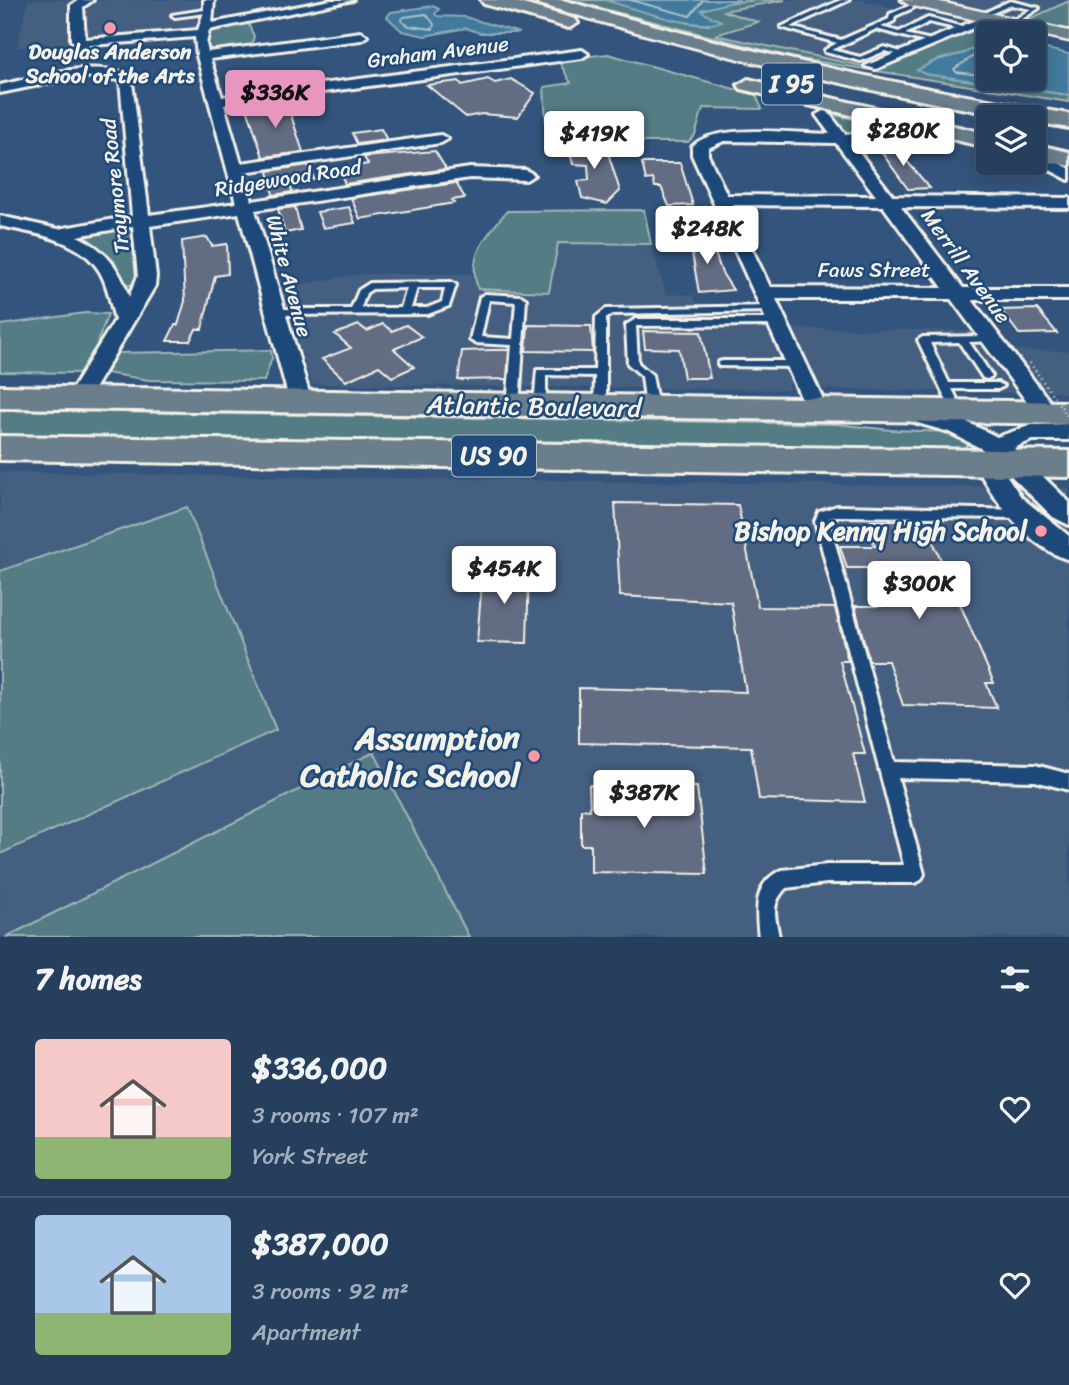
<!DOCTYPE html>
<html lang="en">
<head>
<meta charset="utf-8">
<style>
  body { margin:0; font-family:Sriracha,sans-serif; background:#324a66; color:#f1f3f6; height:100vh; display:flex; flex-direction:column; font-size:26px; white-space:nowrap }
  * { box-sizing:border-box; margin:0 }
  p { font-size:23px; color:#a4afbc }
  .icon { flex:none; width:38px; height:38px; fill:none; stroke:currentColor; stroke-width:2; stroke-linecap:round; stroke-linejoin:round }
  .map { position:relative; height:937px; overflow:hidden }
  .panel { display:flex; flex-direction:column; background:#263f5d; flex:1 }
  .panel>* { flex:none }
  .tools { position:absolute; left:976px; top:21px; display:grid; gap:14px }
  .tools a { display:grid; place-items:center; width:70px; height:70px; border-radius:7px; background:#263f5d; box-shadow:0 4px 18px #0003,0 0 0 2px #425872; font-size:35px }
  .price { position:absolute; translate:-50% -60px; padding:0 16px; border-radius:7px; background:#fff; color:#222; font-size:23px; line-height:46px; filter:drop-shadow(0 2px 4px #0008) }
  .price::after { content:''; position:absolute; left:50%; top:42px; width:21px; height:16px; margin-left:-10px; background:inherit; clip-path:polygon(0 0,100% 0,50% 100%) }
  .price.on { background:#e797bd; color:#111 }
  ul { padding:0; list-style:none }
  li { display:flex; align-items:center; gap:21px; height:175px; padding:0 35px }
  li+li { border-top:2px solid #425872 }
  li span { display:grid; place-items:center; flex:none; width:196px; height:140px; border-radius:7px; color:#555 }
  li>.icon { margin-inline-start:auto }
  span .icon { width:84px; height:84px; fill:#fffc; stroke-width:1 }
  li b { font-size:30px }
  h2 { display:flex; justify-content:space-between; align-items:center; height:84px; padding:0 35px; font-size:30px }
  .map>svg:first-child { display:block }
</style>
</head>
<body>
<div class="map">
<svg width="1069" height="937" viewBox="0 0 1069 937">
  <rect width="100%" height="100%" fill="#33547c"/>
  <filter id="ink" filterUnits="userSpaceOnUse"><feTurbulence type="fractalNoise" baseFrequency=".0143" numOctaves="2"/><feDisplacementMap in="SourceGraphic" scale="14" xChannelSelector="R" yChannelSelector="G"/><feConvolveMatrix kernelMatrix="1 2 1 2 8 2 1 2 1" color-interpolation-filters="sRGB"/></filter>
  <g filter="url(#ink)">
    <!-- built -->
    <path fill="#455e80" d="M28,0H203V20L196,36L83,48L17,47Z
      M785,0H862L975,27L876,69L713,35L756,22L721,12Z
      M928,0H1069V1L1025,21Z
      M558,243L651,244L666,294L693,295L697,305H759L792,379L788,390L312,384L280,288L362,274H472L478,289Z
      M793,328L977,331L1016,387V393L823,389L811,374Z
      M1010,350L1069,351V395L1038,388Z
      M0,472L1069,488V937H0Z"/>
    <!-- green -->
    <path fill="#527c84" stroke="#a3b6b6" stroke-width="2" d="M569,0H605L689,23L709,25L707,16L700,12C716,0 763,0 785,0L723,11L758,22L715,35L876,69L976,26L1019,33H989V38L965,53L937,60L918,70L925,74L1069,95V102L795,58Z
      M1069,1V31L1025,21Z
      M247,21L254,36L251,48L216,51L208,48L209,30Z
      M608,54L756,95L762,109L703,108L695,135L688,142H638L601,125L546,123L544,87L571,83L558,60Z
      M830,114L936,137H904L897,132L882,129L851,137L844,134Z
      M644,210L651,244L558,243L549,292L478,289C466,256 487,235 507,211Z
      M126,225L133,227L139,278L132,285H126L113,260L79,236Z
      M85,313L108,314L96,346L79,373L0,372V325Z
      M271,350L272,358L264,381L149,380L106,373L117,353Z
      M0,410L836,424L891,430L953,432L969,444L961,450L0,435Z
      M187,507L276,730L0,854V571Z
      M374,752L469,937H6Z"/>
    <!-- water -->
    <path fill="#427a9d" stroke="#89aabb" stroke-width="2" d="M605,0H740L701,10L707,15L721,21C701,33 629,7 605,0Z
      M433,6L439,9L435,14L437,16L465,17L520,33H480L466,28L425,36L402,31L387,17L391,12Z
      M989,38V79H1034V46L1069,54V95L925,74L917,70L937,60L965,53Z"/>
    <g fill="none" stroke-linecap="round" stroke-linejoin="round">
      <!-- shore -->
      <path stroke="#adc1ca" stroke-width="2" d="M630,0L690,16L703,0
        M426,14L434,24L433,29L409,26L401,21L404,17Z
        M989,46L954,69L956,72L989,76"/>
    </g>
    <!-- building -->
    <path fill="#626c82" stroke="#f4f1e8" stroke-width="2" d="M488,79L495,83L511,79L535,93L518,117L482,114L466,117L427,85L459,81L462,85Z
      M287,103L303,152L263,157L247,108Z
      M381,129L387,140L357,144L352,133Z
      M585,136L600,154L608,153L620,191L607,204L582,198L578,181L589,180L588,165L573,164L566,139Z
      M877,146H894L930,188L908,189Z
      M435,151L446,169L345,184L339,169L368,164L364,157Z
      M642,163H680L693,205L669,206L661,187H655L653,179L646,180Z
      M308,165L314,179L290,183L292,192L273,195L268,171Z
      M456,183L465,198L452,200L454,203L360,219L351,198Z
      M295,207L301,230L285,233L278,209Z
      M349,207L355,223L323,228L317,212Z
      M689,236H709L722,273L733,290L699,293Z
      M207,237L212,246L227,244L228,274L215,276L202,329H196L190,341H167L175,325H178L185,301L182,241Z
      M1037,309L1057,333L1019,334L1001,310Z
      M383,324L392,331L406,325L422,337L394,349L414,367L392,377L379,366L346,381L322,359L351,348L335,334L359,325L367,331Z
      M528,325L591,326L593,352L526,351Z
      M643,331L701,332L710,378H684L679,349L645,348Z
      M491,350H509L507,379L458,380L462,351Z
      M615,503L738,505L758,607L835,608L848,661H840L865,754H853L865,802L759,799L751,747L579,743V688L746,692L731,602L620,596Z
      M871,521H917L924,539H932L994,683H986L997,708L903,705L888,661H869L855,606H882L869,568H847L840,546H875L872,539H878Z
      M483,567L529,568L527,643L477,642Z
      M589,785L697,787L707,874L591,872V845H581V809L590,810Z"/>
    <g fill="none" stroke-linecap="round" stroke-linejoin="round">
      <!-- service casing -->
      <g stroke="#f4f1e8" stroke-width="6">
        <path id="service" d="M841,0H849L790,27L841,40L889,19L890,14L911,5L913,8L895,16L894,21L881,27L899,32L928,18L967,28L964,30L929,22L905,34L935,41L933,44L876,29L832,50L860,57L884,47L908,54L905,56L885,51L861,61L825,52V50L837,43L781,27Z
          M1010,1L1039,8L1013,25L1011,22L1031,9L1011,5L983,17L978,16Z
          M211,9L213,12L175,17L172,15Z
          M451,282L456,285L449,306L428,314L276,315L271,312L276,309H351L359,290L370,283ZM407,288L401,308H361L366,293L372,289ZM417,288H445L442,302L427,308H411Z
          M485,294L521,296L526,299L519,406L513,410L507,406L512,345L475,343L470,340L480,297ZM489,300L516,302L513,339L481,337Z
          M771,306L775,307V311L612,314L606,318V407L604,410H596L594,407L595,376L546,375V406L540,410L534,406L537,370H595L596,317L606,309Z
          M636,319H777L782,322L777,325L636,326L638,363L652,375L658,407L652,411L646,407L642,376L628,364L626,325Z
          M991,336L995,337V341L969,342L992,376L987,379L983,378L959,342L930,343L949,383H998L1004,386L998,389H952L963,411L961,414H953L918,340L923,337Z
          M723,361H797L802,364L797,367L719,366L718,364L719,362Z
          M837,506L1024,510L1025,513L1024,516L1019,518L837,516L829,518V521L894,762L1035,765L1069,774V790L1035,781L898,778L924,874L921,880L915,883H827L786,888C770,905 775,915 779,937H759C756,911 753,882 782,870L827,865H904L815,521L819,512Z"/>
      </g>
      <!-- minor casing -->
      <g stroke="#f4f1e8" stroke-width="6">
        <path id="minor" d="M79,0H93L83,7L85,39L198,30L204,12V0H214L212,23L331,0H353L209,30L206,44L208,52L361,32L367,36L361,40L210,59L222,97L582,50L588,54L582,58L224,105L241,163L441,135L448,139L441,143L244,172L252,201L470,168L526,170L534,175L526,180L470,178L255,210L312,403L309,408H293L290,403L239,213L150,226L156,276L155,286L88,399L85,404H69L66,399L115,320C111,306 109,291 103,278C86,239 36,234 0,226V216L58,229L132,216L120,80L83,76L0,93V85C42,76 89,59 131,75L149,215L236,203L197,56L195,37L79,46L71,40V5ZM133,226L138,276L129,297C120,268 104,248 77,236Z
          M976,20H1013L1019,23L1013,26L981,25L876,69L865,66Z
          M823,111L828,112L845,134L943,137L945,140L938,144L852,143L893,196L1069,198V208L901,207L963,288H1069V300H972L1054,407L1057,412L1054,417H1038L951,299H776L828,410L825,415H809L692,155V147C713,122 798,134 830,134L816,115ZM724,141L836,143L876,196L727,195L708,155V148ZM731,205L883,206L943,288L770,287Z
          M1054,161L1069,168V180L1048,169V163Z
          M915,408L965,421L997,437L1032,425L1069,424V440H1032L1014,448L1069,502V525L1053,517L999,464L1021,497L1069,536V560C1028,547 993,500 975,463L984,450L949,432L907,420L904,415L907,410Z"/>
      </g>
      <!-- primary casing -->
      <g stroke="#f4f1e8" stroke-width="5">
        <path id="primary" d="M901,0H931L1069,31V41L909,5Z"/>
      </g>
      <!-- trunk casing -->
      <g stroke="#f4f1e8" stroke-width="6">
        <path id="trunk" d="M0,386L1069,402V424L0,408Z
          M0,436L1069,451V477L0,460Z"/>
      </g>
      <!-- motorway casing -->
      <g stroke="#f4f1e8" stroke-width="6">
        <path id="motorway" d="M481,0H509L575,19L578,23L569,28L484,4Z
          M536,0H563C730,49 898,86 1069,114V128L1034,122V117L1002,116C846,87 692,50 539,4Z
          M748,79L989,134V148L741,89L738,85Z
          M1034,144L1069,152V166L1034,158Z"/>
      </g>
      <!-- service -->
      <use href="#service" fill="#1f4a7a" fill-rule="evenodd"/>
      <!-- minor -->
      <use href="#minor" fill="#1f4a7a" fill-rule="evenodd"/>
      <!-- primary -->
      <use href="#primary" fill="#6b7e8b" fill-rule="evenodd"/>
      <!-- trunk -->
      <use href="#trunk" fill="#6b7e8b" fill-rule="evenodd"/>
      <!-- motorway -->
      <use href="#motorway" fill="#6b7e8b" fill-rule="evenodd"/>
      <!-- path-bridge -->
      <path stroke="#f4f1e8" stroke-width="2.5" stroke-dasharray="1 3.5" stroke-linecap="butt" d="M1030,363L1069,418"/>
    </g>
  </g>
  <!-- markers -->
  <g fill="#ff9aa2" stroke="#1f4a7a" stroke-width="2.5">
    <circle cx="110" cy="28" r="7"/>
    <circle cx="1041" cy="531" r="7"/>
    <circle cx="534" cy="756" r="7"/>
  </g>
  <g text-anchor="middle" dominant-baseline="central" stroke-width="5" stroke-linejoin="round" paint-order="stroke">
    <!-- far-poi labels -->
    <g font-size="21" font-weight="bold" fill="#f4f1e8" stroke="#1f4a7a">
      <text x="110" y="52">Douglas Anderson<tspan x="110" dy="24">School of the Arts</tspan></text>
    </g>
    <!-- far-street labels -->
    <g font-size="21" fill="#f4f1e8" stroke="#1f4a7a">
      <text transform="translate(438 52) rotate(-7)">Graham Avenue</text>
      <text transform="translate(288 178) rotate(-9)">Ridgewood Road</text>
      <text transform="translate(115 186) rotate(-96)">Traymore Road</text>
      <text transform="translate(966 266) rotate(54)">Merrill Avenue</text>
      <text x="874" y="270">Faws Street</text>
      <text transform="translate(289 276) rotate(75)">White Avenue</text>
    </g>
    <!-- shield labels -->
    <g fill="#1f4a7a" stroke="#b4bfc7" stroke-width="2">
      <rect x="762" y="63.5" width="60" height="41" rx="5"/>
      <rect x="452" y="435.5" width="84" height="41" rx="5"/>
    </g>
    <g font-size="24" font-weight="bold" fill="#f4f1e8">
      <text x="792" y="84">I 95</text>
      <text x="494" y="456">US 90</text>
    </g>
    <!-- street labels -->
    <g font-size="26" fill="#f4f1e8" stroke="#1f4a7a">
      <text transform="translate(534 406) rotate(1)">Atlantic Boulevard</text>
    </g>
    <!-- poi labels -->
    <g font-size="26" font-weight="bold" fill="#f4f1e8" stroke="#1f4a7a" text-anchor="end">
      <text x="1027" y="531">Bishop Kenny High School</text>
    </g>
    <!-- near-poi labels -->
    <g font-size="32" font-weight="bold" fill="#f4f1e8" stroke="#1f4a7a" text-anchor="end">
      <text x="520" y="738">Assumption<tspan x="520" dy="37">Catholic School</tspan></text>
    </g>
  </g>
</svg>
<div class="tools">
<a><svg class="icon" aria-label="locate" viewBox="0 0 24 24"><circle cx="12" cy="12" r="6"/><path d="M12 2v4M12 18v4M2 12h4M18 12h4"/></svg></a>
<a><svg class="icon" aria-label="layers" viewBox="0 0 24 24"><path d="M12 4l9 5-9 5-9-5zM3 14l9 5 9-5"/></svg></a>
</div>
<b class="price on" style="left:275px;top:130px">$336K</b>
<b class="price" style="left:903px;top:168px">$280K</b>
<b class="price" style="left:594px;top:171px">$419K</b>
<b class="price" style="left:707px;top:266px">$248K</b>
<b class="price" style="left:504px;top:606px">$454K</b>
<b class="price" style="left:919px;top:621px">$300K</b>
<b class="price" style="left:644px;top:830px">$387K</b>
</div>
<section class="panel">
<h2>7 homes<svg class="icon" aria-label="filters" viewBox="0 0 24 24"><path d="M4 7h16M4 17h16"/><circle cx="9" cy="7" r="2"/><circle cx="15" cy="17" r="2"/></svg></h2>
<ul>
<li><span style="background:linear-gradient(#f6c9c9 70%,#8fb573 0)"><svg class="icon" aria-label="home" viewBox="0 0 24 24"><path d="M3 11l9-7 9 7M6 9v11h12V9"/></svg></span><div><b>$336,000</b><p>3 rooms · 107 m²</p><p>York Street</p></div><svg class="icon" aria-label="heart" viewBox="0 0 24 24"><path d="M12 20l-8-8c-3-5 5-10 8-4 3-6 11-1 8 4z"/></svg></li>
<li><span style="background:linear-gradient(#a9c7e8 70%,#8fb573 0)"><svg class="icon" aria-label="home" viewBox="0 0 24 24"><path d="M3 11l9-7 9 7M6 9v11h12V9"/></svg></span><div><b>$387,000</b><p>3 rooms · 92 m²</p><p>Apartment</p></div><svg class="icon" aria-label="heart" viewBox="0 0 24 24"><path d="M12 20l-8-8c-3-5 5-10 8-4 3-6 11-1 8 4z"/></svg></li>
</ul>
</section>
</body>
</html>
